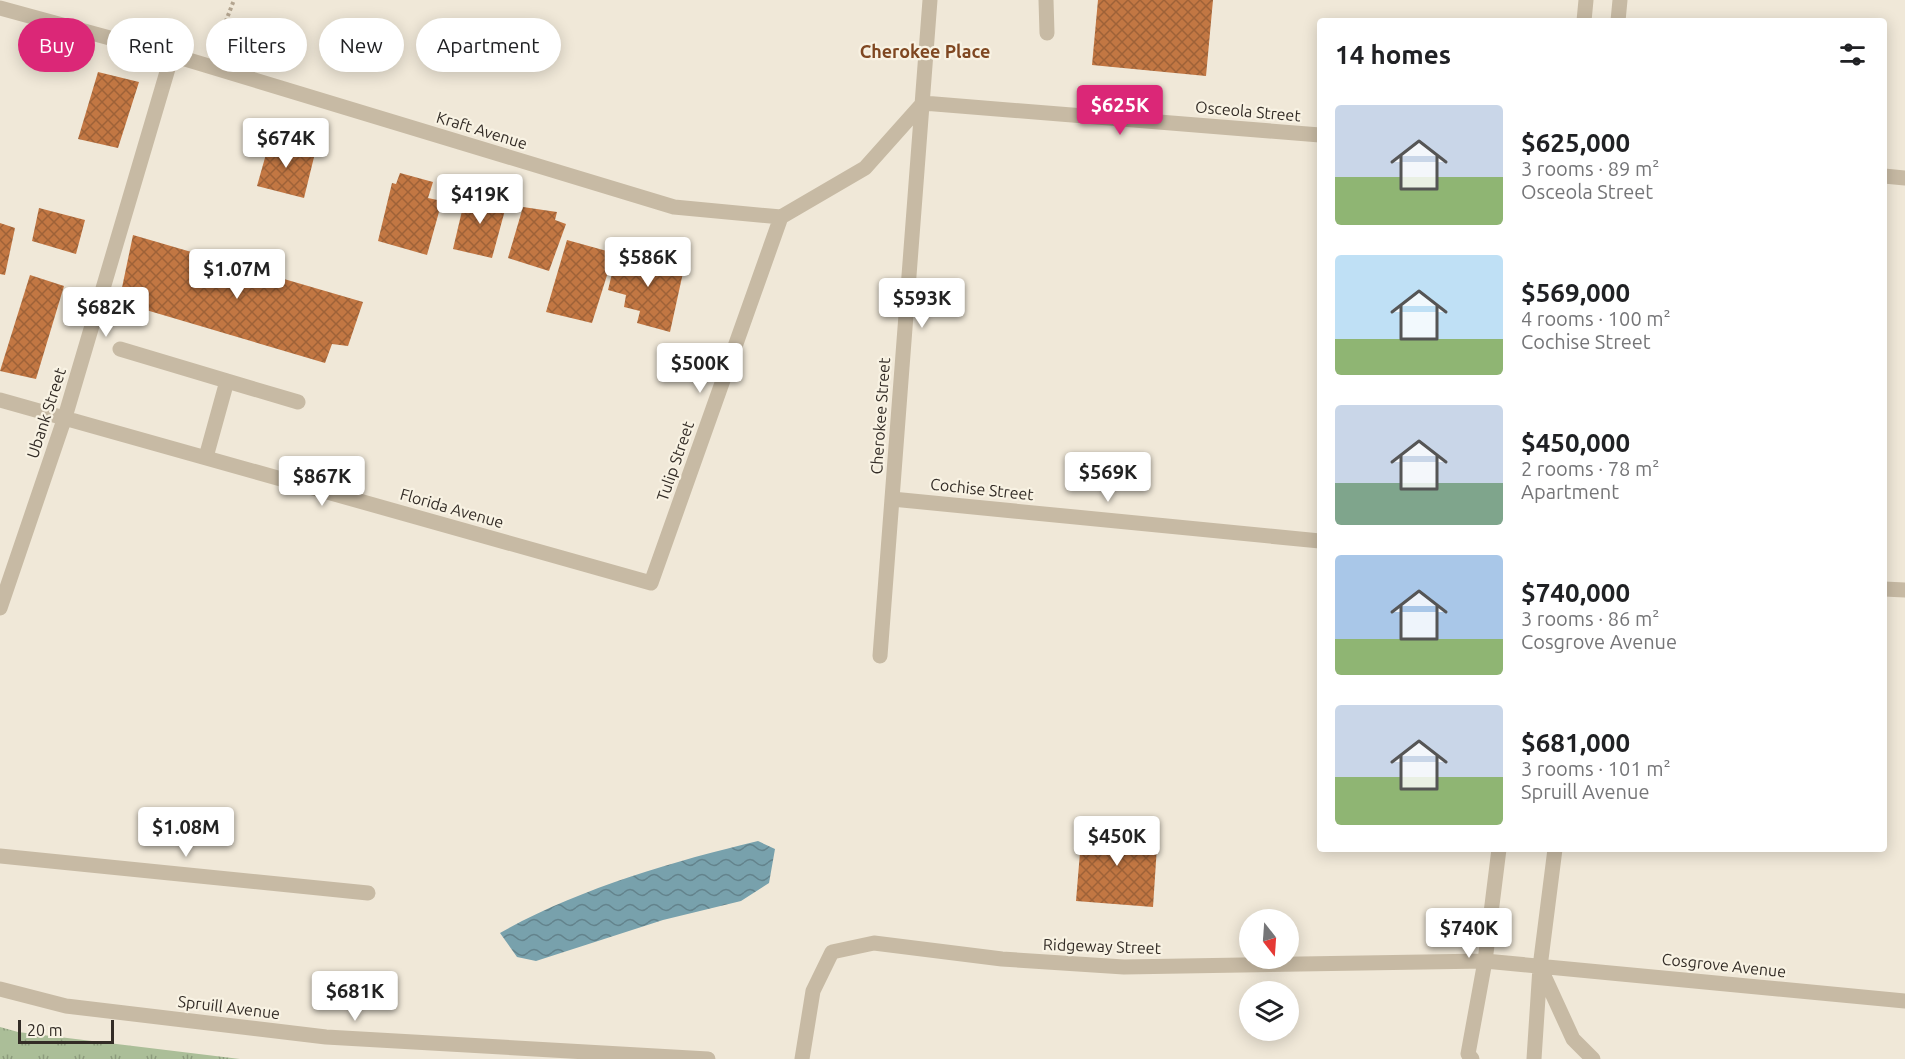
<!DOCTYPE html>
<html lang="en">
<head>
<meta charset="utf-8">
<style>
  body { margin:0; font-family:Ubuntu,sans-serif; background:#f2f2f2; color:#202124; height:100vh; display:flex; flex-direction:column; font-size:22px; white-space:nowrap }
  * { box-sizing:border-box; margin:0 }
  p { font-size:20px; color:#757577 }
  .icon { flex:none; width:33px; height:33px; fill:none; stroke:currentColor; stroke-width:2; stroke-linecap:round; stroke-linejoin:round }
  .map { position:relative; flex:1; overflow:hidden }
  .side { position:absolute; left:1317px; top:18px; width:570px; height:834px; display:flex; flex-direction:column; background:#fff; border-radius:6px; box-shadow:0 3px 15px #0003 }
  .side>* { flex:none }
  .hud { position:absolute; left:18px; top:18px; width:570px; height:54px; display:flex; gap:12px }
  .needle { width:39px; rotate:163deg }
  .fabs { position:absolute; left:1239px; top:909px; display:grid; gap:12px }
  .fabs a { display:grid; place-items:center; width:60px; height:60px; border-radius:50%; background:#fff; box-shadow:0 3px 15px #0003; font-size:30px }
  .scale { position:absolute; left:18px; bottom:15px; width:96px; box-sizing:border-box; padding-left:6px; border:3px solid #332c26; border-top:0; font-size:16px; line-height:21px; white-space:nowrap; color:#332c26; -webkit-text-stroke:4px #f8f2e3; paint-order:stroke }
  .price { position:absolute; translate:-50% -51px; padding:0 14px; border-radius:6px; background:#fff; color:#222; font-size:20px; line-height:39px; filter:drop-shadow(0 2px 3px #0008) }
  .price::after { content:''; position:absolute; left:50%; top:36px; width:18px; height:14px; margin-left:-9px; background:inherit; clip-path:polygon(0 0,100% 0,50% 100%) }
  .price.on { background:#db2777; color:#fff }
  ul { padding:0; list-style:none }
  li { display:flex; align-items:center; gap:18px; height:150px; padding:0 18px }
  li span { display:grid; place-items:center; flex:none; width:168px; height:120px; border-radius:6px; color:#555 }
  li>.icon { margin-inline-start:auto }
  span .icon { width:72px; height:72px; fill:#fffc; stroke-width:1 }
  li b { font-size:26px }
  h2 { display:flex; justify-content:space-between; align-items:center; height:72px; padding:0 18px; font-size:26px }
  .pill { padding:0 21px; border-radius:27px; background:#fff; box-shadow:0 3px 15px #0003; font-size:21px; line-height:54px }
  .pill.on { background:#db2777; color:#fff }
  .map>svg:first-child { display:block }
</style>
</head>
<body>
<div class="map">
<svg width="1905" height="1059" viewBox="0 0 1905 1059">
  <defs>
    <pattern id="grass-tufts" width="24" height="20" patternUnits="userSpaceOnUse" patternTransform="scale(1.5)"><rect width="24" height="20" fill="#abbe98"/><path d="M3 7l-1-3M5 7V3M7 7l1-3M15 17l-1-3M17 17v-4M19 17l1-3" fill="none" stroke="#8c9b7c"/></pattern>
    <pattern id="water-waves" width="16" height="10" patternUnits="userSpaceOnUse" patternTransform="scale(1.5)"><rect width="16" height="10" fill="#78a1ac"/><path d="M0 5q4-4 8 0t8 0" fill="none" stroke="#63838c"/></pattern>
    <pattern id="building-cross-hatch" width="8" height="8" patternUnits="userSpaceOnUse" patternTransform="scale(1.5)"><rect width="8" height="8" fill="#c27743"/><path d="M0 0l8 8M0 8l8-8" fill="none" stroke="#9e6238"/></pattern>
  </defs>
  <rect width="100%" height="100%" fill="#f0e8d8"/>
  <!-- grass -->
  <path fill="url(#grass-tufts)" d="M0,1027L18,1032L240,1059H0Z"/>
  <!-- water -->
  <path fill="url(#water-waves)" d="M758,841L775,849L769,883L741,901L663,920L536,961L517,957L500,933C575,890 674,861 758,841Z"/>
  <!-- building -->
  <path fill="url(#building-cross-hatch)" d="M1098,0H1213L1206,76L1092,65Z
    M98,72L139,82L118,148L78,139Z
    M270,140L315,153L304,198L257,186Z
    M400,173L433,182L428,198L442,201L427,255L378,241L392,183L396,184Z
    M483,193L508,199L492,258L453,249L465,198L481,201Z
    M523,207L557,212L555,220L566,224L549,271L508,258Z
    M39,208L85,220L76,254L32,241Z
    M0,223L15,228L5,275L0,274Z
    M133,235L363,302L348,346L332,344L325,363L119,302Z
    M567,240L614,253L592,323L546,312Z
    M618,249L684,268L670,332L637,323L640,311L624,307L626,295L608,290Z
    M30,275L64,286L36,379L0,371Z
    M1082,828L1158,831L1153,907L1076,901Z"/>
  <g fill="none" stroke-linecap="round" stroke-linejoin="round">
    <!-- path -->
    <path stroke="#b3a48f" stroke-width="4" stroke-dasharray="3 3" stroke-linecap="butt" d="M217,44L234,0"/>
    <!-- minor -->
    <path stroke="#c7baa4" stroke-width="15" d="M1046,0L1047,33
      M0,8L172,55L674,207L781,217L865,168L923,103L1320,135
      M1584,21L1586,0
      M1618,21L1620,0
      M1884,176L1905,178
      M120,349L227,381
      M0,400L651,583L781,217
      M206,457L227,381L298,402
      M892,499L1320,541
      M1884,589L1905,590
      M0,608L65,417L172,55
      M880,656L930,0
      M0,856L368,893
      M1540,967L1573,1039L1593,1059
      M0,989L66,1006L326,1037L708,1059
      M802,1059L813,991L832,952L874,943L1002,959L1124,967L1485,961L1905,1001
      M1472,1059L1468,1054L1485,961L1499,849
      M1534,1059L1540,967L1555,849"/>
  </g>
  <g text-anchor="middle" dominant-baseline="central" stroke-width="4.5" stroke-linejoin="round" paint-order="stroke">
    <!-- street labels -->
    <g font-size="16" fill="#332c26" stroke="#f8f2e3">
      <text transform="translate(1248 111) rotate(5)">Osceola Street</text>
      <text transform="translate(482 130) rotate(17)">Kraft Avenue</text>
      <text transform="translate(46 413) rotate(-72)">Ubank Street</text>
      <text transform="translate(880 416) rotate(-86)">Cherokee Street</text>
      <text transform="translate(675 461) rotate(-71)">Tulip Street</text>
      <text transform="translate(982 489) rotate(6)">Cochise Street</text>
      <text transform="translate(452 508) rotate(16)">Florida Avenue</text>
      <text transform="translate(1102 946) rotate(2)">Ridgeway Street</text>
      <text transform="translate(1724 965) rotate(6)">Cosgrove Avenue</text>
      <text transform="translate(229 1007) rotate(7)">Spruill Avenue</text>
    </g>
    <!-- neighbourhood labels -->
    <g font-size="18" font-weight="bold" fill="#7f4721" stroke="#f8f2e3">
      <text x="925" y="51">Cherokee Place</text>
    </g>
  </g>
</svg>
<div class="fabs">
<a><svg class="needle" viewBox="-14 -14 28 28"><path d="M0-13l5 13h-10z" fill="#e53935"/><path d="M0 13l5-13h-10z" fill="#757577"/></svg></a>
<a><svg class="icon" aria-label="layers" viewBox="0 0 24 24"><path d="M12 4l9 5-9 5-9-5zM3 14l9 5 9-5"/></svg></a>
</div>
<div class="scale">20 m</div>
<b class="price on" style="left:1120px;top:136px">$625K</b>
<b class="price" style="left:286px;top:169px">$674K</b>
<b class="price" style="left:480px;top:225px">$419K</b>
<b class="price" style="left:648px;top:288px">$586K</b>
<b class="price" style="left:237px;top:300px">$1.07M</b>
<b class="price" style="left:922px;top:329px">$593K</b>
<b class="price" style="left:106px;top:338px">$682K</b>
<b class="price" style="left:700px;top:394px">$500K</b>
<b class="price" style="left:1108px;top:503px">$569K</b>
<b class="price" style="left:322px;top:507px">$867K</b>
<b class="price" style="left:186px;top:858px">$1.08M</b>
<b class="price" style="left:1117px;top:867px">$450K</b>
<b class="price" style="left:1469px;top:959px">$740K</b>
<b class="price" style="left:355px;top:1022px">$681K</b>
<div class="hud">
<a class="pill on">Buy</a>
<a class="pill">Rent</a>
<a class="pill">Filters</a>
<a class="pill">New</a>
<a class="pill">Apartment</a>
</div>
<section class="side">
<h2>14 homes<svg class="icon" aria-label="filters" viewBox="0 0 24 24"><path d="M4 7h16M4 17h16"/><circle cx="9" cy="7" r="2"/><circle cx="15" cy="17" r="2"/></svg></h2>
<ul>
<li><span style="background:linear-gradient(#c9d6e8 60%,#8fb573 0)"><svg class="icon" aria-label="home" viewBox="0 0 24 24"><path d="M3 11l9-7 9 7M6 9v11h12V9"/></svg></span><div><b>$625,000</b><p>3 rooms · 89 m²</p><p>Osceola Street</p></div></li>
<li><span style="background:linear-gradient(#bfe0f5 70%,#8fb573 0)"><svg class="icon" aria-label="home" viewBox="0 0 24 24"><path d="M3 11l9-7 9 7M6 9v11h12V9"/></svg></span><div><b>$569,000</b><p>4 rooms · 100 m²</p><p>Cochise Street</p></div></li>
<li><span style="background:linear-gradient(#c9d6e8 65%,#7fa58c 0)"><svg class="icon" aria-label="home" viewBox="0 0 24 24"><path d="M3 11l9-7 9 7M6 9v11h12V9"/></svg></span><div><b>$450,000</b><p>2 rooms · 78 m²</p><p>Apartment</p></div></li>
<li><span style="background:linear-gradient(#a9c7e8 70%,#8fb573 0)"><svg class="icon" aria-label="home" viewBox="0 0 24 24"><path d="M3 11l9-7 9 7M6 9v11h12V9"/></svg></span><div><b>$740,000</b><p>3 rooms · 86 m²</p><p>Cosgrove Avenue</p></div></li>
<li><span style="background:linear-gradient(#c9d6e8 60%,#8fb573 0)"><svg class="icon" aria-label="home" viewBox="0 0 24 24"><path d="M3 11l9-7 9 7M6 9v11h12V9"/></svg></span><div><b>$681,000</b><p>3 rooms · 101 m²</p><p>Spruill Avenue</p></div></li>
</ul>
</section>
</div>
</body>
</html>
